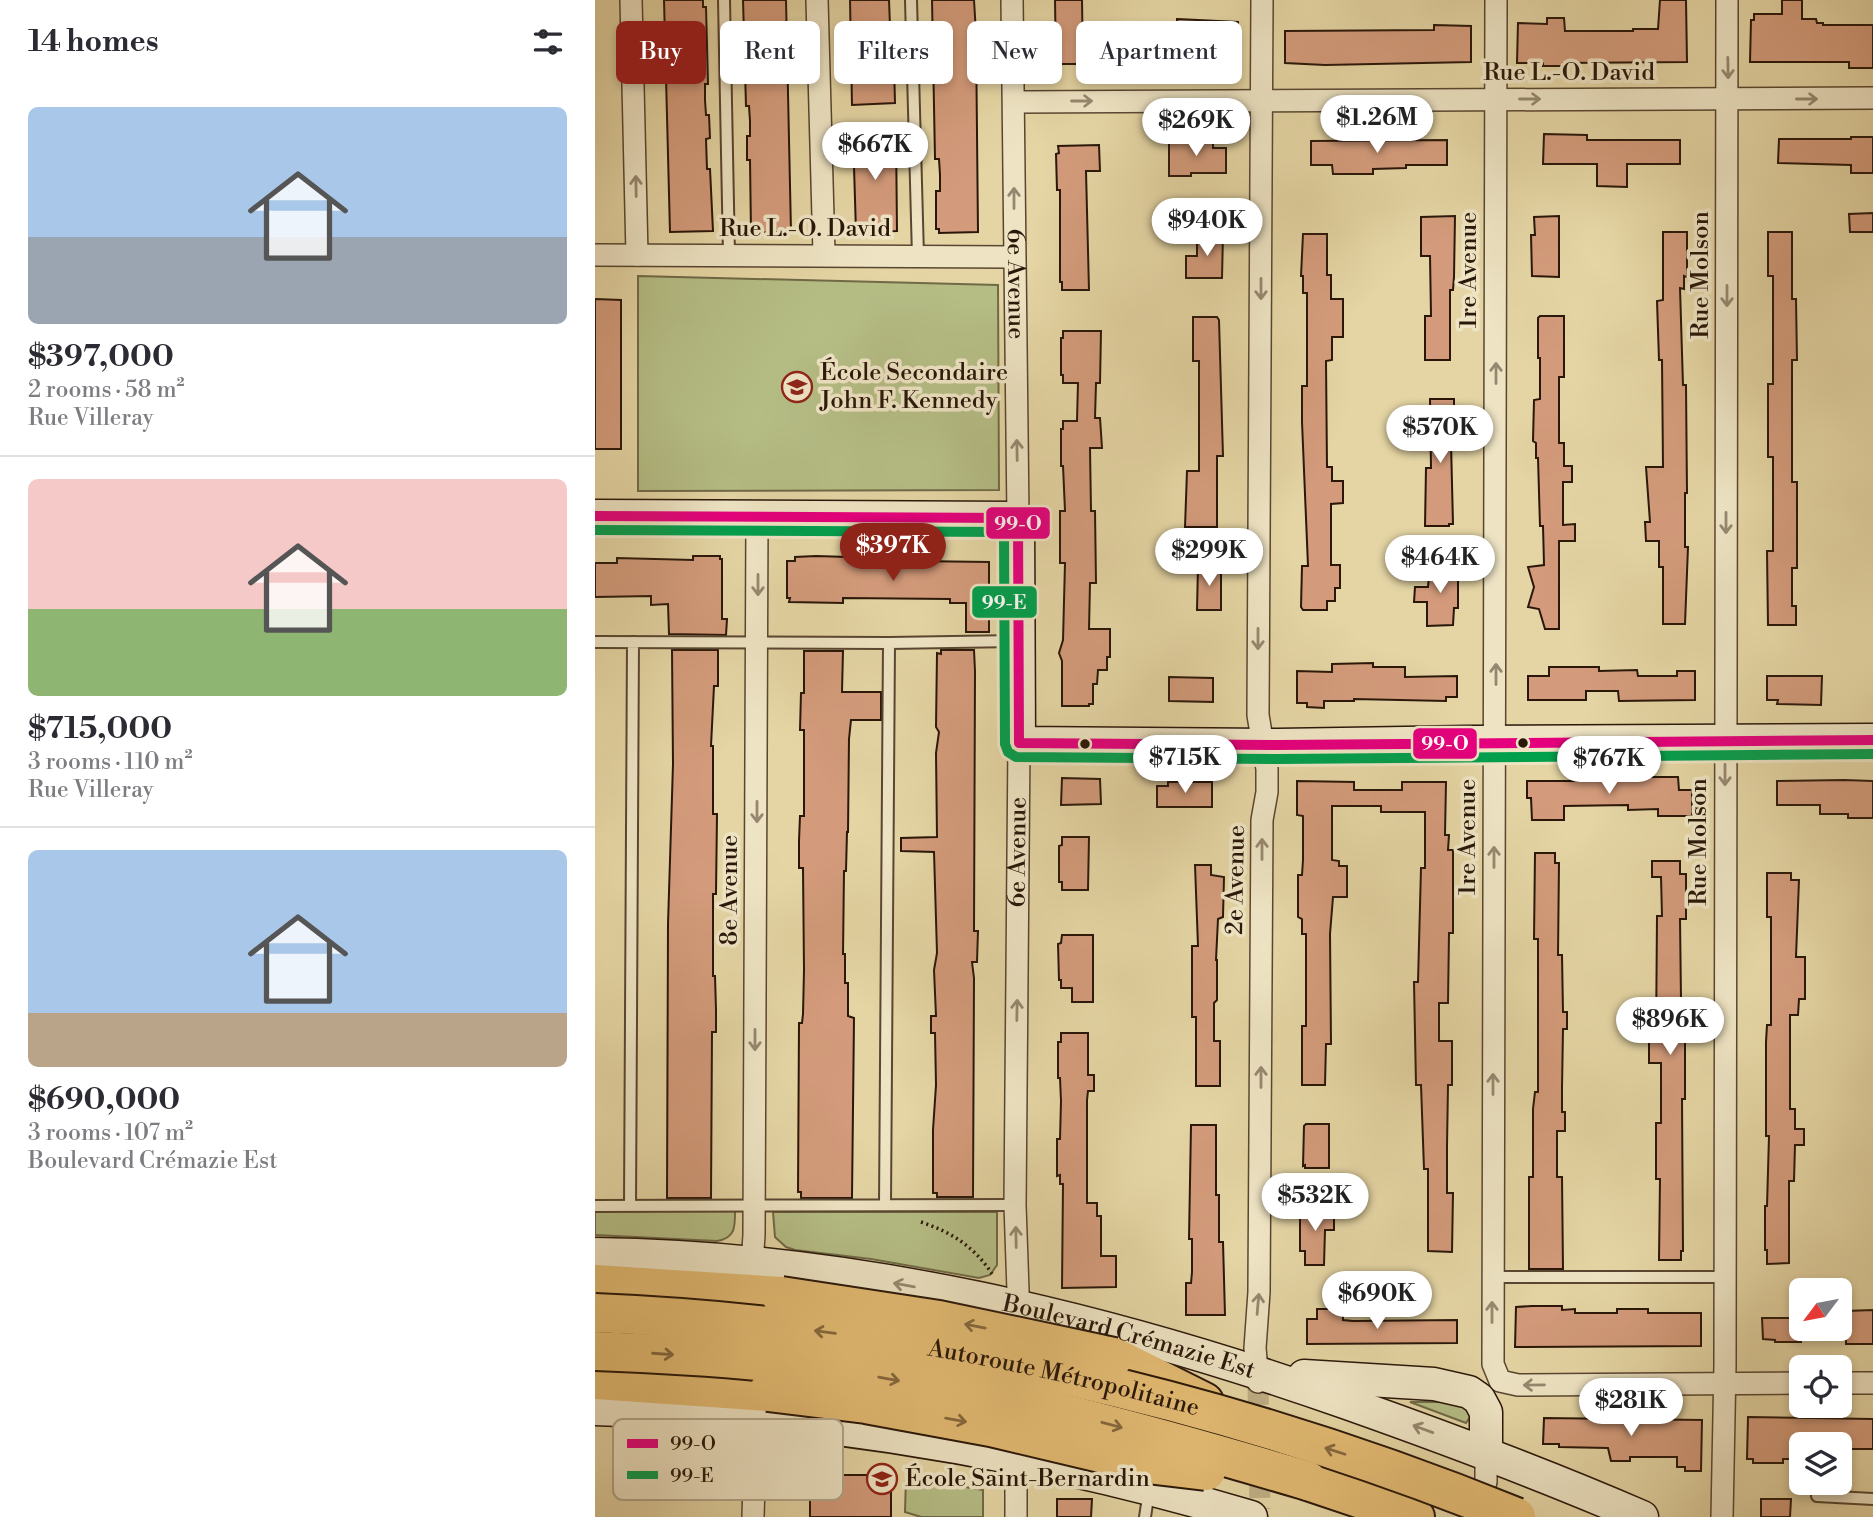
<!DOCTYPE html>
<html lang="en">
<head>
<meta charset="utf-8">
<style>
  body { margin:0; font-family:"Libre Bodoni",serif; background:#f2f2f3; color:#2b2b33; height:100vh; display:flex; flex-direction:column; font-size:26px; white-space:nowrap }
  * { box-sizing:border-box; margin:0 }
  p { font-size:23px; color:#7c7c81 }
  .icon { flex:none; width:38px; height:38px; fill:none; stroke:currentColor; stroke-width:2; stroke-linecap:round; stroke-linejoin:round }
  .map { position:relative; flex:1; overflow:hidden }
  .panel { display:flex; flex-direction:column; background:#fff; width:595px }
  .panel>* { flex:none }
  .banner { position:absolute; left:21px; top:21px; width:665px; height:63px; display:flex; gap:14px }
  .needle { width:46px; rotate:238deg }
  .fabs { position:absolute; left:1194px; top:1278px; display:grid; gap:14px }
  .fabs a { display:grid; place-items:center; width:63px; height:63px; border-radius:10px; background:#fff; box-shadow:0 4px 10px #0003; font-size:35px }
  .price { position:absolute; translate:-50% -60px; padding:0 16px; border-radius:24px; background:#fff; color:#222; font-size:23px; line-height:46px; filter:drop-shadow(0 2px 4px #0008) }
  .price::after { content:''; position:absolute; left:50%; top:42px; width:21px; height:16px; margin-left:-10px; background:inherit; clip-path:polygon(0 0,100% 0,50% 100%) }
  .price.selected { background:#8f2418; color:#fff }
  ul { padding:0; list-style:none }
  li { display:grid; align-content:center; gap:14px; height:371px; padding:0 28px }
  li+li { border-top:2px solid #e1e1e2 }
  li span { display:grid; place-items:center; height:217px; border-radius:10px; color:#555 }
  li>.icon { margin-inline-start:auto }
  span .icon { width:126px; height:126px; fill:#fffc; stroke-width:1 }
  li b { font-size:30px }
  h2 { display:flex; justify-content:space-between; align-items:center; height:84px; padding:0 28px; font-size:30px }
  .chip { padding:0 24px; border-radius:10px; background:#fff; box-shadow:0 4px 10px #0003; font-size:24px; line-height:63px }
  .chip.selected { background:#8f2418; color:#fff }
  main { display:flex; flex:1; min-height:0 }
  .map>svg:first-child { display:block }
</style>
</head>
<body>
<main>
<section class="panel">
<h2>14 homes<svg class="icon" aria-label="filters" viewBox="0 0 24 24"><path d="M4 7h16M4 17h16"/><circle cx="9" cy="7" r="2"/><circle cx="15" cy="17" r="2"/></svg></h2>
<ul>
<li><span style="background:linear-gradient(#a9c7e8 60%,#9aa5b1 0)"><svg class="icon" aria-label="home" viewBox="0 0 24 24"><path d="M3 11l9-7 9 7M6 9v11h12V9"/></svg></span><div><b>$397,000</b><p>2 rooms · 58 m²</p><p>Rue Villeray</p></div></li>
<li><span style="background:linear-gradient(#f6c9c9 60%,#8fb573 0)"><svg class="icon" aria-label="home" viewBox="0 0 24 24"><path d="M3 11l9-7 9 7M6 9v11h12V9"/></svg></span><div><b>$715,000</b><p>3 rooms · 110 m²</p><p>Rue Villeray</p></div></li>
<li><span style="background:linear-gradient(#a9c7e8 75%,#b9a48a 0)"><svg class="icon" aria-label="home" viewBox="0 0 24 24"><path d="M3 11l9-7 9 7M6 9v11h12V9"/></svg></span><div><b>$690,000</b><p>3 rooms · 107 m²</p><p>Boulevard Crémazie Est</p></div></li>
</ul>
</section>
<div class="map">
<svg width="1278" height="1517" viewBox="0 0 1278 1517">
  <rect width="100%" height="100%" fill="#e5d5a4"/>
  <filter id="stains"><feTurbulence type="fractalNoise" baseFrequency=".00286" numOctaves="4"/><feColorMatrix values="0 0 0 0 .2 0 0 0 0 .09 0 0 0 0 .02 0 0 0 .5 -.17"/></filter>
  <radialGradient id="worn" r=".72"><stop offset=".6" stop-color="#630" stop-opacity="0"/><stop offset="1" stop-color="#630" stop-opacity=".3"/></radialGradient>
  <!-- green -->
  <path fill="#b5bd85" stroke="#706a47" stroke-width="2" d="M43,276L403,285L404,490L43,491Z
    M0,1210H140C140,1226 141,1238 122,1241L0,1235Z
    M178,1212H402V1265L395,1275L384,1278L276,1259L200,1250L191,1247L180,1237Z
    M815,1402H853L874,1409L875,1417L871,1423Z
    M311,1477L388,1490V1517H326L310,1512Z"/>
  <!-- building -->
  <path fill="#d39b7b" stroke="#2a1709" stroke-width="2" d="M69,0H108V7H111L113,84H110V100L111,115H114L115,138L111,139L112,169H115L118,231L75,232Z
    M148,0H191L196,232L156,233L155,160H152V136H155V121L154,106H151Z
    M255,0H294L295,26H298L300,103L257,105Z
    M337,0H379L381,33L383,232L344,233V229H341V191H345V175L344,159H340Z
    M460,0H487L488,64H461Z
    M1065,0H1091L1092,62L968,63V66H948V63H922L923,23L952,24V18H969L970,31H1038V29H1063Z
    M1187,0H1207V19H1221L1222,23H1228V25H1278V68H1254V62H1155L1156,20H1159V14H1187Z
    M582,19L643,22V63H600V67H564V64H545L546,30H582Z
    M839,25L876,26V62L730,65L690,63V31L839,30Z
    M301,133L302,231L261,232L258,134Z
    M949,134L992,135V140H1085V164H1032V187L1002,186V164H948Z
    M1256,137H1278V173H1256V165L1183,163L1184,139H1256Z
    M852,140V165H811V168L778,169V174H738L737,165H716V141Z
    M574,141H618V148H631V173H596V176H574Z
    M504,145L505,171H491L494,290H467V282H465V190H462L461,154L464,153L463,146Z
    M1278,213V232H1255L1254,214Z
    M860,216L859,277L858,290H855V360H830V316H836L835,256H826V217Z
    M964,216V277L937,276L936,235H940L939,217Z
    M1068,232H1092V277L1089,276V289L1085,288L1088,385H1091L1092,493H1090V547H1093L1090,624H1068V567H1064V541H1051L1050,522H1055L1051,467H1068L1067,360H1064L1062,301L1068,300Z
    M1173,232H1197V299H1201L1202,360H1197V482H1202V568H1197V606H1201V625H1173L1172,551H1178V457H1173V384H1178V276H1173Z
    M602,234H628L627,278H591V256H602Z
    M708,234H732V275H736V299H748V337H737V360L731,361L732,467H737V481H748V503L736,504V565H745V588H740V601H732V610H708L706,607L707,566H713L707,422V386H712V293H708V276H706Z
    M0,299L26,300V449H0Z
    M945,316H969V377H964V443H969V466H977V482H968V525L980,524V541H964V629H950L944,609L933,607L939,587L933,567L949,565L948,526H945L943,458H941V443L938,441L939,400L945,399V358H943V318Z
    M598,317H622L624,320L628,456H622V527H590L592,471H604V361H598Z
    M468,331H506L505,383H501L500,418H505L507,448H495L496,511H500L501,583H495L494,629H515V657H512V670H503L502,684H498V704H494V706H467V661L464,653L468,640L470,563H465V511H470L468,466H466V429H468V421H482L483,383H468V375H466V338H468Z
    M835,399H859V443H856L858,524H854V526H830L831,468H836Z
    M98,556H125V559H127V619H132L131,635L74,634L73,604L56,605V596L0,597V563H22V558L98,560Z
    M221,556L253,557V561L290,560L289,557H320L319,561L394,562V632H371V603H355V599L248,598V603L194,602L195,598H192V561H200V557Z
    M835,565H859V567H863V608H859L858,625L832,626V602H819L820,587H833Z
    M603,566H626V610H602Z
    M77,650H123V686H119L116,746H118V814H122L121,894H118V976H120L121,1010V1032H117L116,1198H72L73,924L78,764Z
    M346,650H379L380,671L379,931H383L382,962H377L379,978L378,1197H342V1193H338V1130L341,1085L340,1033H336V1016H341L339,970L342,953L339,852L306,851V838L342,837L341,753L344,732L341,727L342,653L346,654Z
    M209,651H248L247,692H286V720H256L254,739L253,832H252L251,871H249L248,954H250V983H253V1016L259,1018L257,1198H206V1192H203L204,1023H207L208,1014L209,970L208,868H204V841L205,816H209V730H205L206,693H209Z
    M778,663V667H810V677L862,676V697H851V701L759,699V701H729V708L712,707V703H702V671L737,672V664Z
    M954,667H1004V671L1042,670L1043,676H1082V671H1100V700L1024,701L1023,691H991V700H933V676H954Z
    M1172,676H1227L1226,705L1182,704L1183,700H1172Z
    M574,677L618,678V702L574,701Z
    M1041,777H1083L1084,790H1097V816H1063V809L1033,810V805L969,806V820H937L936,798H932V781H1041Z
    M467,778L505,779L506,804L466,805Z
    M1249,780L1278,781V818H1253V814H1225V805H1182V781Z
    M702,781L759,782V790H807V782H851L850,835H854L853,850H858V933H854L853,1003H844V1041H857V1085H853L852,1146V1193H858L857,1252L833,1251V1169H829L826,1085H821L819,982H823L826,868H830V812H786V806H737V860L744,861V866H752V897H738L735,934L736,1044H731L730,1085H707V1026H711V934H707V919L703,917V875H707L708,860V816L702,815Z
    M573,782H617V807H562V786H573Z
    M467,837H494L493,890H467V882H464V846L467,845Z
    M940,853H960V863H964L963,955H967L968,1012H972V1029H968L967,1088V1112H970V1131H962V1177H967L968,1269H934V1177H938V1109L940,1092H943V939H939Z
    M1057,861H1085V874H1091V919H1085L1086,999H1089L1090,1026V1099H1087L1088,1251H1086V1260H1064L1065,1179H1061V1123H1066V1063H1054V1041H1061L1062,916H1067L1066,877H1057Z
    M600,865H616V875L629,877L628,917L623,919L621,960H622V1000L619,1003V1041H625V1086H601V1017H597V946H603Z
    M1172,873H1196V880H1204L1201,957H1210V999H1204L1203,1015H1195V1109H1200V1129H1209V1145H1200L1199,1181H1194V1263L1172,1264V1250H1170V1206H1172L1174,1136H1171V1042L1172,1025H1176V917H1172Z
    M467,935H498V1002H477V988H466V980H464L463,944L466,943Z
    M466,1033H493V1075H499V1091H493L492,1100V1203H502V1216H506V1256H521V1287L467,1288L468,1184H465V1175L462,1176V1139H465L466,1101L465,1078H463V1042H466Z
    M711,1124H734V1168H710V1165L708,1166L709,1126Z
    M596,1125H621V1195H624V1242H628L630,1315H591V1283H596L597,1272V1239H594Z
    M705,1207H739V1230H730L729,1265H710V1251H705Z
    M937,1306H967V1310L980,1309V1313H1022V1309H1053V1313H1106V1346L920,1347L921,1307Z
    M722,1309H748V1320L758,1321L862,1320V1343L712,1344V1319H722Z
    M1278,1310V1344H1251V1311Z
    M1167,1318H1206V1342H1180V1340L1168,1339Z
    M1153,1417L1278,1419V1449H1244V1444H1206V1449H1202V1459H1188V1463H1158V1459H1152Z
    M949,1418L1107,1420L1106,1471H1090V1467H1082V1457H1035V1461H1016L1013,1448L964,1447V1444H948Z
    M215,1475H296V1517H215Z
    M462,1499H497L496,1517H462Z
    M1166,1499H1196L1195,1517H1166Z"/>
  <g fill="none" stroke-linecap="round" stroke-linejoin="round">
    <!-- street-tunnel -->
    <path stroke="#c0af85" stroke-width="21" stroke-dasharray="21 10" stroke-linecap="butt" d="M663,1384L665,1509"/>
    <!-- lane casing -->
    <g stroke="#594630" stroke-width="14">
      <path id="lane" d="M129,0L134,255
        M316,0L323,256
        M0,642L294,643L421,641
        M290,1205L294,643
        M0,1206L420,1205
        M35,1206L38,642
        M898,1277H1130
        M1222,1496L1278,1499
        M550,1517L554,1491"/>
    </g>
    <!-- street casing -->
    <g stroke="#594630" stroke-width="24">
      <g id="street">
        <path d="M36,0L42,255"/>
        <path d="M222,0L229,254"/>
        <path id="s1" d="M417,0L423,518"/>
        <path d="M901,0L898,1364L905,1381L923,1385L1206,1383"/>
        <path d="M419,102L1278,98"/>
        <path d="M0,255L419,257"/>
        <path d="M157,1264L159,1235L162,517"/>
        <path id="s2" d="M424,1319L420,1205L424,743"/>
        <path d="M663,1382L660,1348L664,1292L667,820L672,792V769L663,715L667,0"/>
        <path d="M1244,1383H1278"/>
        <path d="M421,1446V1517"/>
        <path d="M891,1454V1482"/>
        <path d="M158,1517L161,1418"/>
        <path d="M1127,1517L1130,1365L1132,0"/>
      </g>
    </g>
    <!-- secondary casing -->
    <g stroke="#2a1709" stroke-width="35">
      <g id="secondary">
        <path d="M0,516L423,518L424,743L683,745L873,742L1278,740"/>
        <path id="s3" d="M0,1254C257,1257 511,1318 752,1403C851,1438 950,1475 1047,1517"/>
        <path d="M709,1376L839,1384L874,1392L884,1399L891,1412V1454"/>
        <path d="M0,1409C223,1417 442,1453 656,1517"/>
      </g>
    </g>
    <!-- highway casing -->
    <g stroke="#2a1709" stroke-width="42">
      <path id="highway" d="M0,1284L186,1296
        M519,1357L609,1402
        M0,1380L173,1392
        M713,1481L820,1517"/>
    </g>
    <!-- path -->
    <path stroke="#2a1709" stroke-width="3.5" stroke-dasharray="2 3.5" stroke-linecap="butt" d="M326,1222C356,1232 380,1247 397,1274"/>
    <!-- lane -->
    <use href="#lane" stroke="#eee4c4" stroke-width="10"/>
    <!-- street -->
    <use href="#street" stroke="#eee4c4" stroke-width="21"/>
    <!-- secondary -->
    <use href="#secondary" stroke="#eee4c4" stroke-width="32"/>
    <!-- highway -->
    <use href="#highway" stroke="#e2ba72" stroke-width="38"/>
    <!-- highway-bridge casing -->
    <g stroke="#2a1709" stroke-width="42" stroke-linecap="butt">
      <g id="highway-bridge">
        <path d="M186,1296L344,1320L519,1357"/>
        <path id="s4" d="M0,1313C316,1326 628,1398 921,1517"/>
        <path d="M0,1351C81,1354 163,1359 243,1370C403,1392 559,1435 713,1481"/>
        <path d="M173,1392L271,1404L396,1427L552,1464L611,1471"/>
      </g>
    </g>
    <!-- highway-bridge -->
    <use href="#highway-bridge" stroke="#e2ba72" stroke-width="38"/>
    <!-- bus-1 casing -->
    <g stroke="#eee4c4" stroke-width="16">
      <path id="bus-1" d="M0,516L423,518L424,743L683,745L1278,740"/>
    </g>
    <!-- bus-2 casing -->
    <g stroke="#eee4c4" stroke-width="16">
      <path id="bus-2" d="M0,530L409,532L410,744L413,752L421,757L683,759L1278,754"/>
    </g>
    <!-- bus-1 -->
    <use href="#bus-1" stroke="#e5007d" stroke-width="10"/>
    <!-- bus-2 -->
    <use href="#bus-2" stroke="#029f4d" stroke-width="10"/>
  </g>
  <!-- one-way arrows -->
  <defs><path id="oneway-shaft" d="M-6 0H5M1.5-3L5.5 0L1.5 3" fill="none" stroke-width="1.6" stroke-linecap="round" stroke-linejoin="round" transform="scale(1.75)"/></defs>
  <g stroke="#968870">
    <use href="#oneway-shaft" transform="translate(1133 68) rotate(89)"/>
    <use href="#oneway-shaft" transform="translate(935 99)"/>
    <use href="#oneway-shaft" transform="translate(1212 99)"/>
    <use href="#oneway-shaft" transform="translate(487 101)"/>
    <use href="#oneway-shaft" transform="translate(41 186) rotate(-91)"/>
    <use href="#oneway-shaft" transform="translate(419 198) rotate(-90)"/>
    <use href="#oneway-shaft" transform="translate(666 289) rotate(90)"/>
    <use href="#oneway-shaft" transform="translate(1132 296) rotate(90)"/>
    <use href="#oneway-shaft" transform="translate(901 373) rotate(-90)"/>
    <use href="#oneway-shaft" transform="translate(422 450) rotate(-91)"/>
    <use href="#oneway-shaft" transform="translate(1131 523) rotate(90)"/>
    <use href="#oneway-shaft" transform="translate(163 585) rotate(90)"/>
    <use href="#oneway-shaft" transform="translate(663 639) rotate(90)"/>
    <use href="#oneway-shaft" transform="translate(901 674) rotate(-90)"/>
    <use href="#oneway-shaft" transform="translate(1130 775) rotate(90)"/>
    <use href="#oneway-shaft" transform="translate(162 812) rotate(90)"/>
    <use href="#oneway-shaft" transform="translate(667 849) rotate(-90)"/>
    <use href="#oneway-shaft" transform="translate(899 857) rotate(-90)"/>
    <use href="#oneway-shaft" transform="translate(422 1010) rotate(-89)"/>
    <use href="#oneway-shaft" transform="translate(160 1040) rotate(90)"/>
    <use href="#oneway-shaft" transform="translate(666 1077) rotate(-90)"/>
    <use href="#oneway-shaft" transform="translate(898 1084) rotate(-90)"/>
    <use href="#oneway-shaft" transform="translate(421 1237) rotate(-91)"/>
    <use href="#oneway-shaft" transform="translate(309 1285) rotate(-170)"/>
    <use href="#oneway-shaft" transform="translate(663 1304) rotate(-85)"/>
    <use href="#oneway-shaft" transform="translate(897 1312) rotate(-90)"/>
    <use href="#oneway-shaft" transform="translate(939 1385) rotate(179)"/>
    <use href="#oneway-shaft" transform="translate(828 1429) rotate(-160)"/>
  </g>
  <g stroke="#86683e">
    <use href="#oneway-shaft" transform="translate(380 1326) rotate(-169)"/>
    <use href="#oneway-shaft" transform="translate(230 1332) rotate(-173)"/>
    <use href="#oneway-shaft" transform="translate(68 1354) rotate(4)"/>
    <use href="#oneway-shaft" transform="translate(294 1379) rotate(10)"/>
    <use href="#oneway-shaft" transform="translate(361 1420) rotate(10)"/>
    <use href="#oneway-shaft" transform="translate(517 1425) rotate(15)"/>
    <use href="#oneway-shaft" transform="translate(740 1451) rotate(-162)"/>
  </g>
  <!-- icons -->
  <defs>
    <g id="school-ring" transform="scale(1.575)"><circle r="9.5" fill="#eee4c4" stroke="#8f2418" stroke-width="1.5"/><path d="M0-5L7-2L0 1L-7-2ZM-4 1L0 2.5L4 1V4Q0 6-4 4Z" fill="#8f2418"/></g>
  </defs>
  <g fill-rule="evenodd">
    <use href="#school-ring" x="202" y="387"/>
    <use href="#school-ring" x="287" y="1479"/>
  </g>
  <!-- markers -->
  <g fill="#2a1709" stroke="#eee4c4" stroke-width="2.5">
    <circle cx="928" cy="743" r="6"/>
    <circle cx="490" cy="744" r="6"/>
  </g>
  <g text-anchor="middle" dominant-baseline="central" stroke-width="7" stroke-linejoin="round" paint-order="stroke">
    <!-- street labels -->
    <g font-size="24" fill="#2a1709" stroke="#eee4c4">
      <text x="974" y="73">Rue L.-O. David</text>
      <text x="210" y="229">Rue L.-O. David</text>
      <text transform="translate(874 270) rotate(-90)">1re Avenue</text>
      <text transform="translate(1106 275) rotate(-90)">Rue Molson</text>
      <text stroke="none"><textPath href="#s1" startOffset="284">6e Avenue</textPath></text>
      <text transform="translate(873 837) rotate(-90)">1re Avenue</text>
      <text transform="translate(1104 842) rotate(-90)">Rue Molson</text>
      <text stroke="none"><textPath href="#s2" startOffset="467">6e Avenue</textPath></text>
      <text transform="translate(641 880) rotate(-89)">2e Avenue</text>
      <text transform="translate(135 890) rotate(-90)">8e Avenue</text>
      <text stroke="none"><textPath href="#s3" startOffset="542">Boulevard Crémazie Est</textPath></text>
      <text stroke="none"><textPath href="#s4" startOffset="474">Autoroute Métropolitaine</textPath></text>
    </g>
    <!-- poi labels -->
    <g font-size="24" fill="#2a1709" stroke="#eee4c4" text-anchor="start">
      <text x="225" y="373">École Secondaire<tspan x="225" dy="28">John F. Kennedy</tspan></text>
      <text x="310" y="1479">École Saint-Bernardin</text>
    </g>
  </g>
  <!-- legend -->
  <rect x="18" y="1419" width="230" height="81" rx="10" fill="#eee4c4" stroke="#b3a68c" stroke-width="2"/>
  <rect x="32" y="1439" width="31" height="9" fill="#e5007d"/>
  <rect x="32" y="1471" width="31" height="8" fill="#029f4d"/>
  <g font-size="19" fill="#2a1709">
    <text x="75" y="1450">99-O</text>
    <text x="75" y="1482">99-E</text>
  </g>
  <g stroke="#eee4c4" stroke-width="2.5">
    <rect x="390" y="506" width="66" height="34" rx="7" fill="#e5007d"/>
    <rect x="376" y="585" width="67" height="34" rx="7" fill="#029f4d"/>
    <rect x="817" y="727" width="66" height="33" rx="7" fill="#e5007d"/>
  </g>
  <g font-size="19" text-anchor="middle" font-weight="bold" fill="#fff">
    <text x="423" y="530">99-O</text>
    <text x="409" y="609">99-E</text>
    <text x="850" y="750">99-O</text>
  </g>
  <rect width="100%" height="100%" filter="url(#stains)"/>
  <rect width="100%" height="100%" fill="url(#worn)"/>
</svg>
<div class="fabs">
<a><svg class="needle" viewBox="-14 -14 28 28"><path d="M0-13l5 13h-10z" fill="#e53935"/><path d="M0 13l5-13h-10z" fill="#7c7c81"/></svg></a>
<a><svg class="icon" aria-label="locate" viewBox="0 0 24 24"><circle cx="12" cy="12" r="6"/><path d="M12 2v4M12 18v4M2 12h4M18 12h4"/></svg></a>
<a><svg class="icon" aria-label="layers" viewBox="0 0 24 24"><path d="M12 4l9 5-9 5-9-5zM3 14l9 5 9-5"/></svg></a>
</div>
<b class="price" style="left:782px;top:155px">$1.26M</b>
<b class="price" style="left:601px;top:158px">$269K</b>
<b class="price" style="left:280px;top:182px">$667K</b>
<b class="price" style="left:612px;top:258px">$940K</b>
<b class="price" style="left:845px;top:465px">$570K</b>
<b class="price selected" style="left:298px;top:583px">$397K</b>
<b class="price" style="left:614px;top:588px">$299K</b>
<b class="price" style="left:845px;top:595px">$464K</b>
<b class="price" style="left:590px;top:795px">$715K</b>
<b class="price" style="left:1014px;top:796px">$767K</b>
<b class="price" style="left:1075px;top:1057px">$896K</b>
<b class="price" style="left:720px;top:1233px">$532K</b>
<b class="price" style="left:782px;top:1331px">$690K</b>
<b class="price" style="left:1036px;top:1438px">$281K</b>
<div class="banner">
<a class="chip selected">Buy</a>
<a class="chip">Rent</a>
<a class="chip">Filters</a>
<a class="chip">New</a>
<a class="chip">Apartment</a>
</div>
</div>
</main>
</body>
</html>
